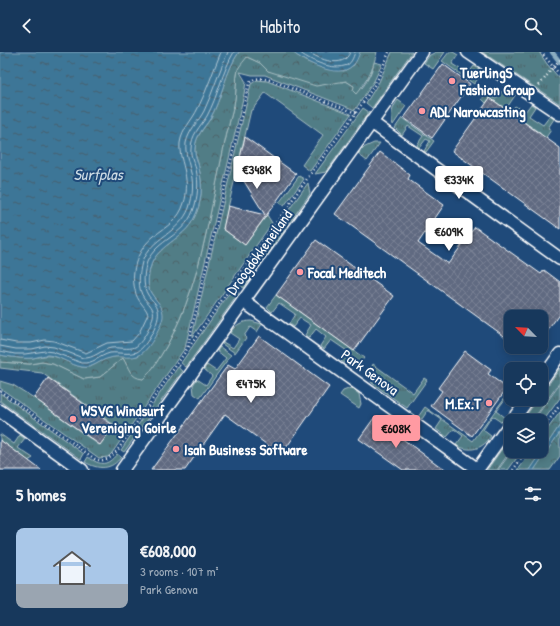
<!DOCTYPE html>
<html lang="en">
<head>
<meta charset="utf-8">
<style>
  body { margin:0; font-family:"Patrick Hand",sans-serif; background:#203f62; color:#f1f3f6; height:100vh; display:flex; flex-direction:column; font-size:15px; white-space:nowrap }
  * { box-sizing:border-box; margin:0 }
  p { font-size:13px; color:#9eacbb }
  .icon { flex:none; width:22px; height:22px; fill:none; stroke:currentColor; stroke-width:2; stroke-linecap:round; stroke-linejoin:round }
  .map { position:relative; height:418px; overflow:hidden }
  .drawer { display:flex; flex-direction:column; background:#17385c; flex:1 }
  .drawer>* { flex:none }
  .needle { width:26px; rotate:294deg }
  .controls { position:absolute; left:504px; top:258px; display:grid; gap:8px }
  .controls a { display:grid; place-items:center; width:44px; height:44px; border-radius:8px; background:#17385c; box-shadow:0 2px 10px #0003,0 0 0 1px #365272; font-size:20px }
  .price { position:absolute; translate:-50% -34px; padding:0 9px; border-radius:4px; background:#fff; color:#222; font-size:13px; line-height:26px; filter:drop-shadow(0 1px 2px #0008) }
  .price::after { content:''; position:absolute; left:50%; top:24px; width:12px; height:9px; margin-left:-6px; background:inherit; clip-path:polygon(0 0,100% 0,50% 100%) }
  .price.selected { background:#ff9aa2; color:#111 }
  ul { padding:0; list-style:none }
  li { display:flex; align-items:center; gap:12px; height:100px; padding:0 16px }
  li+li { border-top:1px solid #365272 }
  li span { display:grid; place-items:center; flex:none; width:112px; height:80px; border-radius:8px; color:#555 }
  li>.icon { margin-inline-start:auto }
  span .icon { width:48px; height:48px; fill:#fffc; stroke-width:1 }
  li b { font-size:17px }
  h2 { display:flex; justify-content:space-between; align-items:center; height:48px; padding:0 16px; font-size:17px }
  header { display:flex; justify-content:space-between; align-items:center; height:52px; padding:0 16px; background:#17385c; font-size:18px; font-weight:600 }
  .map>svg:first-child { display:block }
</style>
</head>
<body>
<header><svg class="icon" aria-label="back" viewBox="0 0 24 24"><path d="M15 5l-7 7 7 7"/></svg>Habito<svg class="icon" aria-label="search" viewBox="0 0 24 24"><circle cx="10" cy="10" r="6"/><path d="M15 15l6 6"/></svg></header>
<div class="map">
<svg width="560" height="418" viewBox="0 0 560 418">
  <defs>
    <pattern id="grass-tufts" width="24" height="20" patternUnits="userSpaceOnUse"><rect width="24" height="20" fill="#517d86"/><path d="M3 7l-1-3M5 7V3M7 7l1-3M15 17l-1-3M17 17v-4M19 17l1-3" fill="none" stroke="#4e6469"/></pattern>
    <pattern id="forest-crowns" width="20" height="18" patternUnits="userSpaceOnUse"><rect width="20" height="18" fill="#517d86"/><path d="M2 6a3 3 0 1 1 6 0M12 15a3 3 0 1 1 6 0" fill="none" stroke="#4e6469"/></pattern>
    <pattern id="water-ripples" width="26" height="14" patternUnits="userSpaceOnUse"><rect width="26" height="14" fill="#3e7697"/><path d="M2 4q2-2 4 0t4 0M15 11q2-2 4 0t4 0" fill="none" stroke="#465f6e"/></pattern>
    <pattern id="building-cross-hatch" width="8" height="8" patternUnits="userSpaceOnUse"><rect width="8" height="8" fill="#606a81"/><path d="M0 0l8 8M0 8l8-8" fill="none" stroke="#788094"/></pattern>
  </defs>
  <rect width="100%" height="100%" fill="#1f4a7a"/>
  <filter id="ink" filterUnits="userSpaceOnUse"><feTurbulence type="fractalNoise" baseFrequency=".025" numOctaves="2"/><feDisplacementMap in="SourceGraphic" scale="8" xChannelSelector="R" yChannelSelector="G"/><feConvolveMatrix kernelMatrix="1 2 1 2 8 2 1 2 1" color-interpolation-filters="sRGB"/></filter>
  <g filter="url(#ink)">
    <!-- grass -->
    <path fill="url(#grass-tufts)" stroke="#a8bec2" d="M392,0H412L372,56L366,51L379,30Z
      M436,0H445L433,17L424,11L430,3Z
      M449,0H453L458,3L452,12L468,22L474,14L481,18V22L474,32L442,9Z
      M482,0H539L547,12L560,27V52Z
      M247,5L260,11L268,19L343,30L346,29L354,34L362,36C368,28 372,20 374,10L382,12L374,29L355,58L265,23H252L240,20L246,30L244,42L185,296L112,401L108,405L99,406L0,336V329L13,333L34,346L99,393L114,373L42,321L0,316V310L30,312L42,310L53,312L84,327L100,325L123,306L132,322L143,327C153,318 159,306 166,295C207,223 212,132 234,53C237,41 235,28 238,17C239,13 244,8 247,5Z
      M257,28L267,29L351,62L310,119L302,113L323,83L265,41L252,58H251L223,177L245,193L267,163L272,171L192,285L251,32Z
      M482,37L496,47L501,40L511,38L516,42L506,57L490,46L486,51L482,47L486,42L481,38Z
      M398,48L406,54L393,73C390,63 392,56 398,48Z
      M531,52L535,55L529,64L543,73L550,64L554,67L548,76L551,78L542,91L540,81L510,60L515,54L525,60Z
      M363,56L369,60L329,116L326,120L315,122Z
      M402,66L434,89L426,100L424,99L430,89L426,87L419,96L417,93L423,84L408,74L402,83L395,76Z
      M374,91H380L367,109L358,102L365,95Z
      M299,124L304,127L284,154L279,151Z
      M308,131L310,142L307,146L243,236L236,232Z
      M233,236L239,241L186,315L181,311Z
      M276,243L364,306C357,315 350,316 341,309L347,299L331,288L324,297L320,294L326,285L316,277L309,286L305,283L311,273L300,266L293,275L289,272L295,262L279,251L272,260L267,255Z
      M251,269L262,272L257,280L250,275L244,284L246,286L235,301L222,292L223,290L233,296L239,287L230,281C235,273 242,269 251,269Z
      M220,295L231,303L200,346L194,342L193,333L197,327L206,333L212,324L204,317L207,313L216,319L226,306L217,299Z
      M373,312L413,341L424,326L427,328L407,356L372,331L369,321Z
      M178,315L183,319L124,400L121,398Z
      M560,316V330L532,369H522L538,347H541V343Z
      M560,332V346L541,372V369H533Z
      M351,336L359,342L361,352L359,356L340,343L343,339Z
      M511,337L509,341L511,342V347H518L515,352L506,346L496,359L505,366L501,370L492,364L483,378L491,384C483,397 470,401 456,393L463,384L454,377L447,385L436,377L442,368L428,358L422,367L418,365L425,355L473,389Z
      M0,341L84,402L81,407L0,349Z
      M0,382L14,392L20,383L25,387L18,396L33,406L28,409L0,388Z
      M511,384V398L497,418H487Z
      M512,399H522L508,418H498Z
      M117,402L121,405C112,418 98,418 85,410L88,405C101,414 107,414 117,402Z"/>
    <!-- forest -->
    <path fill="url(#forest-crowns)" stroke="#a8bec2" d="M239,0H292L305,9L320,15L344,19L354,13L360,0H377C372,19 369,26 356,42L353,39L354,34L346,29L316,34L268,19L260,11L247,5C245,8 240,13 238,17C235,28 237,41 234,53C212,132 207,223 166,295C159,306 153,318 143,327C130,326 129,316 123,306L100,325L84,327L53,312L42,310L30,312L0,310V303C11,305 22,307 33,306C39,305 44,303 51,304C62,305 71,313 82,315C93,317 99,308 109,306C118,303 128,306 137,304C147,301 159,278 162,268C165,255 157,251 151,241C147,235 148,224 150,217C155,193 184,188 194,166C202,151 203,133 199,116C198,109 194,103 195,96C196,83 204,77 210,67C222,46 225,20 239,0Z
      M560,360V373L530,418H518L532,399H541V386Z
      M560,380V404L550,418H534Z"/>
    <!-- water -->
    <path fill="url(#water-ripples)" stroke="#8badc1" d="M0,0H239C225,20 222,46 210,67C204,76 196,83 195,96C194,103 198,109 199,116C203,133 202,151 194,166C184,188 155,193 150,217C148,224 147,235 151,241C156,249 164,254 163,265C161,276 148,301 137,304C128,307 118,303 110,306C99,308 93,317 82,315C70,313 60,304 48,303C43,303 38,305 33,306C22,307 11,305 0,303Z
      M292,0H360C358,5 357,10 352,14C338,28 305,10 292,0Z
      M560,373V380L534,418H530Z"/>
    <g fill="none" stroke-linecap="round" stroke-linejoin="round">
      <!-- shore -->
      <path stroke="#b2c8d5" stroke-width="1" d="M299,0C309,8 330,18 344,14C351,13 353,6 355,0
        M308,0C319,7 344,18 350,0
        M0,288L16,291H31L45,288L54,289L86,301L107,291L132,289L139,281L148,262C145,253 137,250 135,238C130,218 138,197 154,184C167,174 179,168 184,151C187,142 187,131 185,121C183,110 179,102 180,91C182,77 192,69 198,56C207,38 213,19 221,0
        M0,294L16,297H32L45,294L54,295L83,306C94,307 100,298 111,296C118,295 129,298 135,295C143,291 156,266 153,258C151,253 147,250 144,246C137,237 139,221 142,210C151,185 179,182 189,156C193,144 194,130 190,117C188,108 185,101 186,91C189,78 198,70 204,59C213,40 219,19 228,0
        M0,299L15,302H25L45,299L53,300L82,311C93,312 99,304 110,301C118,300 129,303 137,300C147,294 161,269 158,258C157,251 151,248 148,243C142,234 144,219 147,210C157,187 183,185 193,159C198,146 199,131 196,117C194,110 190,104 191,97C191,83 200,75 207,64C218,44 222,20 234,0"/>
      <!-- stream -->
      <path stroke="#8badc1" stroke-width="4.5" d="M552,0L560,10"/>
    </g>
    <!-- building -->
    <path fill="url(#building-cross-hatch)" stroke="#fff" d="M443,12L470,32L432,86L404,66Z
      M490,46L560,96V177L452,99Z
      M245,85L296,122L245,193L223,177L228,154L265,163L237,118Z
      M380,100L410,123L408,127L444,153L418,191L448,212L475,175L541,222L544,218L560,230V261L541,288V265H511V289L335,162Z
      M316,188L394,244L354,299L276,243Z
      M259,284L329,335L281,403L225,362L185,418H151L228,313L235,317Z
      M465,299L491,318L488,322L507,336L472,384L431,354L442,339L438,336Z
      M48,326L114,374L100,393L34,346Z
      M374,366L445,418H403L359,387Z
      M0,388L25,406L41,418H0Z"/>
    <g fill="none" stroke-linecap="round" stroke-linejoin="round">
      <!-- street casing -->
      <g stroke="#fff" stroke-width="15">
        <path id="street" d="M468,0L560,62
          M371,70L560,207
          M243,249L477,417
          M541,329L560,302
          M0,359L82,418
          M512,369L528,347
          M122,418L422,0
          M477,418L511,371"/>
      </g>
      <!-- path -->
      <path stroke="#fff" stroke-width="2.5" stroke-dasharray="1 3" stroke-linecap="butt" d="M541,0L560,23
        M539,33C547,25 551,16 560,8
        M189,295L309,124L362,52L377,29L389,0
        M180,314L177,312L187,297L249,31C255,25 261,26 270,28L356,61
        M0,339L95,407C105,411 110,405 117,399L177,312
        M541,379L560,353
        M513,418L527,399"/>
      <!-- street -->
      <use href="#street" stroke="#1f4a7a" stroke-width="12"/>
    </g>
  </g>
  <!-- markers -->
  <g fill="#ff9aa2" stroke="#1f4a7a" stroke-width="1.5">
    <circle cx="452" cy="29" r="4"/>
    <circle cx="422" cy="59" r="4"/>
    <circle cx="300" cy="220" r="4"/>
    <circle cx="489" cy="351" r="4"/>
    <circle cx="73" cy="367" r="4"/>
    <circle cx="176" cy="397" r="4"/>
  </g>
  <g text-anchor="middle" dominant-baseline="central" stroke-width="4" stroke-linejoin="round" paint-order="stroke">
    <!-- poi labels -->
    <g font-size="15" font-weight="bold" fill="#fff" stroke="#1f4a7a" text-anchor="start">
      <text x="460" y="20">TuerlingS<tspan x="460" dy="17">Fashion Group</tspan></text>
      <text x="430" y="59">ADL Narowcasting</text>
      <text x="308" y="220">Focal Meditech</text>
      <text x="481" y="351" text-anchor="end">M.Ex.T</text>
      <text x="81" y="358">WSVG Windsurf<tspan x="81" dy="17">Vereniging Goirle</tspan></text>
      <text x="184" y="397">Isah Business Software</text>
    </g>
    <!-- street labels -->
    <g font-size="15" fill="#fff" stroke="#1f4a7a">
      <text transform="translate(259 200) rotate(-54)">Droogdokkeneiland</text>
      <text transform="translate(370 320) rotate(36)">Park Genova</text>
    </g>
    <!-- water labels -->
    <g font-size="16" font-style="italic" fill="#cfdde5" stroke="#1f4a7a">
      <text x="98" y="122">Surfplas</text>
    </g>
  </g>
</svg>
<div class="controls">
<a><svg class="needle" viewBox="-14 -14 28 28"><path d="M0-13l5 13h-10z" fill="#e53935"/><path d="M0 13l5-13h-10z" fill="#9eacbb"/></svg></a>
<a><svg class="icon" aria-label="locate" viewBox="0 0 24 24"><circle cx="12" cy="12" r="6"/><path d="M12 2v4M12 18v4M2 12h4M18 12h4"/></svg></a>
<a><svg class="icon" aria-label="layers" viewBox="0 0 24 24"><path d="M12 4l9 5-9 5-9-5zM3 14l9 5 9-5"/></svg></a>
</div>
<b class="price" style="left:257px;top:138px">€348K</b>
<b class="price" style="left:459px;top:148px">€334K</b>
<b class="price" style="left:449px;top:200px">€609K</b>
<b class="price" style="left:251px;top:352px">€475K</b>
<b class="price selected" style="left:396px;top:397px">€608K</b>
</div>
<section class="drawer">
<h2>5 homes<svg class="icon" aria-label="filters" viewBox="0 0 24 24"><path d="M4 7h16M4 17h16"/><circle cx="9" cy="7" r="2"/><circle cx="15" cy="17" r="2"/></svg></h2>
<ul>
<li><span style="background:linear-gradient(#a9c7e8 70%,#9aa5b1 0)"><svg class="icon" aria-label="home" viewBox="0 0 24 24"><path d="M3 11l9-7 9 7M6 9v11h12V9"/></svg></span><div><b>€608,000</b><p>3 rooms · 107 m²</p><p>Park Genova</p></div><svg class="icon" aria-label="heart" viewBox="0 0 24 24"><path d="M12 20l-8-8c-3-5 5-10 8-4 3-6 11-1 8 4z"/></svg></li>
</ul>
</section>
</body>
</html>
